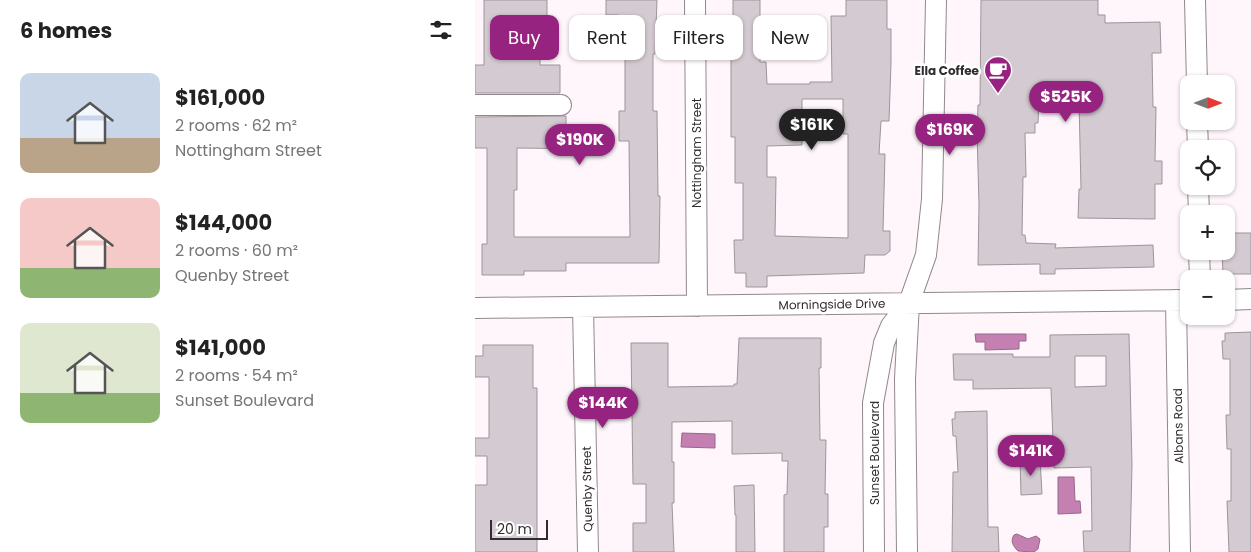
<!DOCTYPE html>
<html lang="en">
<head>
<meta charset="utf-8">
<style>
  body { margin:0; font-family:Poppins,sans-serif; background:#f6f6f6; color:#222; height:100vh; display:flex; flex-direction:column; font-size:19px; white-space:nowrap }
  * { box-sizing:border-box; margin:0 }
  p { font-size:16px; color:#767676 }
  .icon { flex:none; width:28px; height:28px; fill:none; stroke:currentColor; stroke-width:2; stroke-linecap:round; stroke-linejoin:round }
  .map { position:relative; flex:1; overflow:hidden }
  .drawer { display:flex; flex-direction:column; background:#fff; width:475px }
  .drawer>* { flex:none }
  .top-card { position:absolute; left:15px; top:15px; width:475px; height:45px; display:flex; gap:10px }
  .needle { width:32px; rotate:90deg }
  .controls { position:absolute; left:705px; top:75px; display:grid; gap:10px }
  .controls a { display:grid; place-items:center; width:55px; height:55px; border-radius:10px; background:#fff; box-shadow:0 1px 4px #0004; font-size:25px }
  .scale { position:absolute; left:15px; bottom:12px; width:58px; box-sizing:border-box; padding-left:5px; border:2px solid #302c2f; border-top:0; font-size:14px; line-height:18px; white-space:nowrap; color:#302c2f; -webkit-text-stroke:4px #fff; paint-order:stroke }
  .price { position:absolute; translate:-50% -42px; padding:0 11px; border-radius:18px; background:#972380; color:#fff; font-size:16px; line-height:32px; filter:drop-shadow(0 1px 2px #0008) }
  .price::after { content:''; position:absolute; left:50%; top:30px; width:15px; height:11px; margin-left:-8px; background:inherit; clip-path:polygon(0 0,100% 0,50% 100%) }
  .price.current { background:#222; color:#fff }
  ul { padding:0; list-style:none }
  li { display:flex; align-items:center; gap:15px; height:125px; padding:0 20px }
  li span { display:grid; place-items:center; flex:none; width:140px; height:100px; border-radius:10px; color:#555 }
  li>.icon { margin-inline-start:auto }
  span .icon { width:60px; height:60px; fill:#fffc; stroke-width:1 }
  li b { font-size:21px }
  h2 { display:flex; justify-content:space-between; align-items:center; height:60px; padding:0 20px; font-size:21px }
  .pill { padding:0 18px; border-radius:10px; background:#fff; box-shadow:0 1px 4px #0004; font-size:18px; line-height:45px }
  .pill.current { background:#972380; color:#fff }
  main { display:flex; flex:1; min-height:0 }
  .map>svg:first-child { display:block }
</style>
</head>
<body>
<main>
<section class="drawer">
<h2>6 homes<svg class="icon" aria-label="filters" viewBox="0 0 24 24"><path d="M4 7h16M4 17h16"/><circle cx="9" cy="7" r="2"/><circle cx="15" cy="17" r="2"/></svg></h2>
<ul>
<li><span style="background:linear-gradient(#c9d6e8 65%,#b9a48a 0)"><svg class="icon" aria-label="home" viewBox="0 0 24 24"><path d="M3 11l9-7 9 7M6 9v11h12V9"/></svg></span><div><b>$161,000</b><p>2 rooms · 62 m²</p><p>Nottingham Street</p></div></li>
<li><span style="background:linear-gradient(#f6c9c9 70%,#8fb573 0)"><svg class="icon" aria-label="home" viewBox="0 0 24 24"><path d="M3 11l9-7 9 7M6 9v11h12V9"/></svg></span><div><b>$144,000</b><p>2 rooms · 60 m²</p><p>Quenby Street</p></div></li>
<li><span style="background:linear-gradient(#dfe7d0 70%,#8fb573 0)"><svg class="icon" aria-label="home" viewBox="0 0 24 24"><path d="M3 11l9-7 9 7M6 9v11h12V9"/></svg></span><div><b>$141,000</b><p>2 rooms · 54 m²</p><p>Sunset Boulevard</p></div></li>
</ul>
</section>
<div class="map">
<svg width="776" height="552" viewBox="0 0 776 552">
  <rect width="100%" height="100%" fill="#fef6fb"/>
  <!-- water -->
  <path fill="#c480b1" stroke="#98678a" d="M500,334H551V341H544V349L510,350V342H501Z
    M207,433L240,434V448L206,447Z
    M583,477H599L600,501H605L606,513L583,514Z
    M542,534L553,539L561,536L565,539L563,549L559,552L543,551C538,546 535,541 539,535Z"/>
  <!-- building -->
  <path fill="#d4cad1" stroke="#9e959b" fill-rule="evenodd" d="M9,0H72V19H65V65H85V93H0V65H9Z
    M131,0H182L180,54H178V111H182L183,196H185L184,263H91V271H49V275H7V244H12V148H0V117L91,116V131H117V149L42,148V190H39V237H155L154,141H144V111H150V54H143V15H131Z
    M258,0H285V62H291L292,84H335V82H357L356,16H371V0H412V29H416V63L414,121H406L404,154H410L408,231H415V251L410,255H390L389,273L292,276V287H271V273H260L259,240H268V183H260V137H256V52H255L254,21H258ZM327,99H368V134H373V238L300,236L301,177H292V146L327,145Z
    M506,0H623V15H630V23L685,22L686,53H677L678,107H681L680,161H687V184H680V219L603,218L604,189H606L604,101H564L563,123H560V133H550L551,177H548L547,235H550L551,243L581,244L580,248L678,245L679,267L580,269V274H565V264L503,265L504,205L502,132L503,105H505Z
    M751,233H776V274H748L747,251H751Z
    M776,332V552H754L752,501H756V449H752L751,415H755V359H748L747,341H750V333Z
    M654,334L657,465L655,552H609L608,531H617L616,467L579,468L576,388L498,389V380H479L478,354H538V357H575V335ZM600,356H631V386L600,387Z
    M264,338H346V368H344L345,440H351L350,494H353V527H349V552H309V495L312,494L313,461H307V453L257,454V421L197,422V462H199V503H197L199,552H158V523H171V484H158L156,343H193V387L259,386V384H262Z
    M8,345H58V388H62V552H0V485H12V456H0V438H14V377H0V356H8Z
    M512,411L513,527H523L524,552H477L478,472H483L481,436H478L477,419H480V412Z
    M565,458L567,494L546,495L545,459Z
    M279,485L280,552H261V515H260L259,486Z"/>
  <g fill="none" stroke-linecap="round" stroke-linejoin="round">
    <!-- minor casing -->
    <g stroke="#91888e" stroke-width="22">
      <path id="minor" d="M220,0L222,306
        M720,0L722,84
        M0,105H86
        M722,121L723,149
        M723,186L724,214
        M724,251L725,279
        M701,300L705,552
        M751,300L776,299
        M108,307L113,552
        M0,308L714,300
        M399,552L398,403L409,343L416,326L434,303
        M432,552L430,379L434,303L451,255L457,199L461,0"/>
    </g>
    <!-- minor -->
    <use href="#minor" stroke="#fff" stroke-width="20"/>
  </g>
  <!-- icons -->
  <defs>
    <g id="cafe-pin" transform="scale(1.4375)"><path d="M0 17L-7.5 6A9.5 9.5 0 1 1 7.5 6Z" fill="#972380" stroke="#fff"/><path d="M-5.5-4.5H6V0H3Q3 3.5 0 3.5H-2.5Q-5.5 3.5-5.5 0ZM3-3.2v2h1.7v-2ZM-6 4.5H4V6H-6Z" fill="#fff"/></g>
  </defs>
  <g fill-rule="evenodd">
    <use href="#cafe-pin" x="523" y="70"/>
  </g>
  <g text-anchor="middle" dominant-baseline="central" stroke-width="5" stroke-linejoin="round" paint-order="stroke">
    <!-- poi labels -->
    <g font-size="12" font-weight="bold" fill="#302c2f" stroke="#fff" text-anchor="end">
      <text x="504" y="70">Ella Coffee</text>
    </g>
    <!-- street labels -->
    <g font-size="12" fill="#302c2f" stroke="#fff">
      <text transform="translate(221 153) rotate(-90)">Nottingham Street</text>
      <text transform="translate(357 304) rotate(-1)">Morningside Drive</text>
      <text transform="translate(703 426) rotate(-91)">Albans Road</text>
      <text transform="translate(399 453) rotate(-90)">Sunset Boulevard</text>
      <text transform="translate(112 489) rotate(-91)">Quenby Street</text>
    </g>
  </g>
</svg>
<div class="controls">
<a><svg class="needle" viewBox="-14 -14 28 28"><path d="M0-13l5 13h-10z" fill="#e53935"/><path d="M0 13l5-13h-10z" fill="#767676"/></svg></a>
<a><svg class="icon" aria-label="locate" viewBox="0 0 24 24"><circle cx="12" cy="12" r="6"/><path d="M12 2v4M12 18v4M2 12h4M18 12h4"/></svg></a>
<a>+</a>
<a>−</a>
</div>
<div class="scale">20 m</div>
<b class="price" style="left:591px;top:123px">$525K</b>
<b class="price current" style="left:337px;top:151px">$161K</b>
<b class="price" style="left:475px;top:156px">$169K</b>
<b class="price" style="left:105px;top:166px">$190K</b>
<b class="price" style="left:128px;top:429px">$144K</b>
<b class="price" style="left:556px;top:477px">$141K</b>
<div class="top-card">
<a class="pill current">Buy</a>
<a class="pill">Rent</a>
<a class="pill">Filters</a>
<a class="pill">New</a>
</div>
</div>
</main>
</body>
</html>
